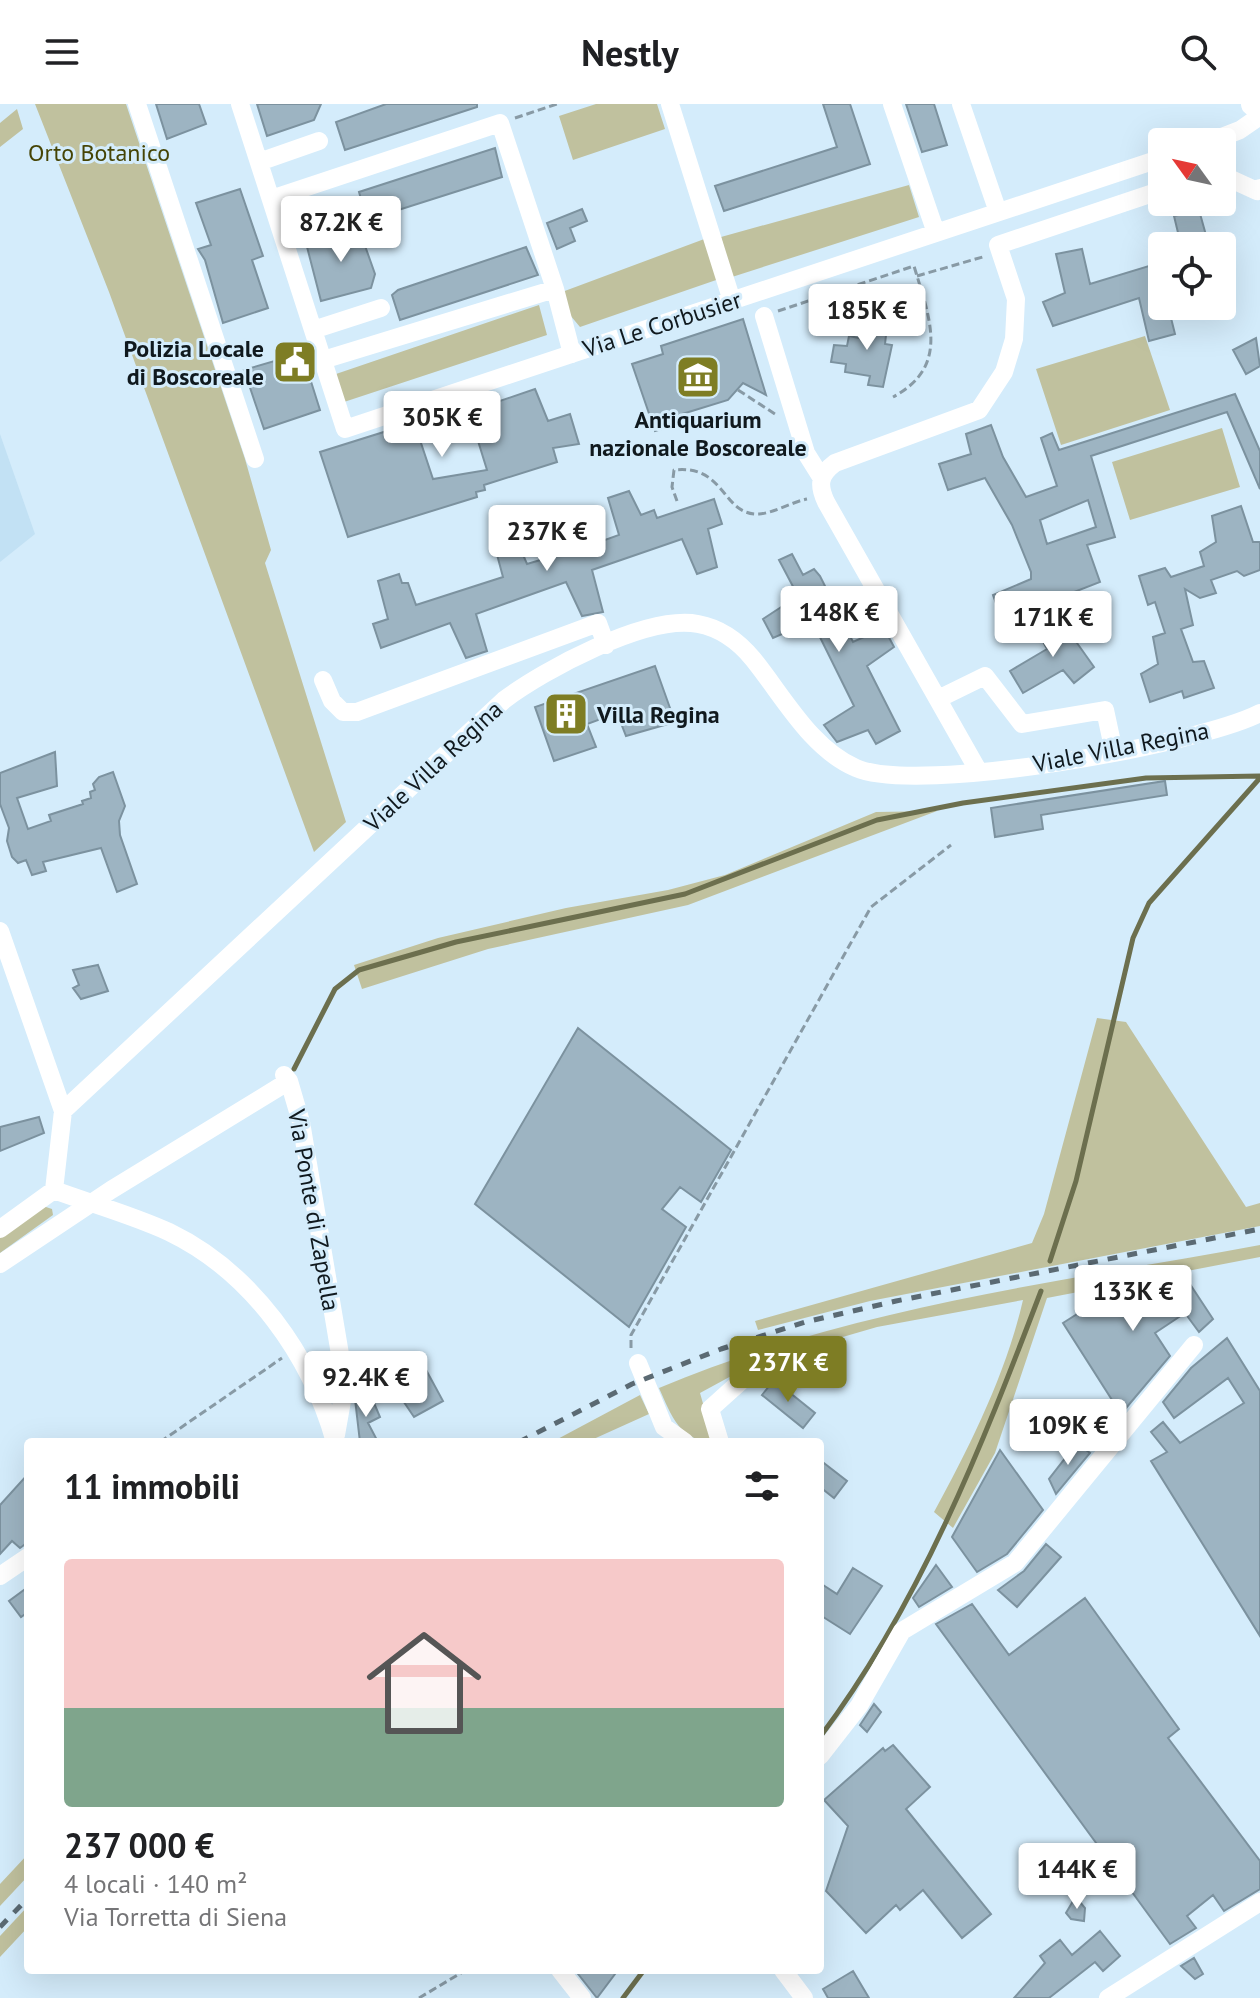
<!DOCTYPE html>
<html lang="it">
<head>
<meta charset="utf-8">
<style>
  body { margin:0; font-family:"PT Sans",sans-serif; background:#f2f2f2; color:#202124; height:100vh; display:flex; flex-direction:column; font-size:30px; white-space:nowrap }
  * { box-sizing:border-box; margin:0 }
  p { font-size:26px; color:#757577 }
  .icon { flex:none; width:44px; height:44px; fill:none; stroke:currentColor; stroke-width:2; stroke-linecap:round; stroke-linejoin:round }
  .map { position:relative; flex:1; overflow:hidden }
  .details { position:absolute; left:24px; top:1334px; width:800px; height:536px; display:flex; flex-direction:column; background:#fff; border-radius:8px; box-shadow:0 8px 32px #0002 }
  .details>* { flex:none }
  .needle { width:52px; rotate:303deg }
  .buttons { position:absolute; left:1148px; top:24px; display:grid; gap:16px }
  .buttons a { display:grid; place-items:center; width:88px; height:88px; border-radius:8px; background:#fff; box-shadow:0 8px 32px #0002; font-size:40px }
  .price { position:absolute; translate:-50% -68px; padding:0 18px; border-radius:8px; background:#fff; color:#222; font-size:26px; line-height:52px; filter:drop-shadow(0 2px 4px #0008) }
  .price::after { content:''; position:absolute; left:50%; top:48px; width:24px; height:18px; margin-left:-12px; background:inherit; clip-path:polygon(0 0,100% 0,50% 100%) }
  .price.current { background:#7e7d24; color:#fff }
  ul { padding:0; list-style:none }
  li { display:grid; align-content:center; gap:16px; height:424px; padding:0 40px }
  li+li { border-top:2px solid #e0e0e0 }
  li span { display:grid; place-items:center; height:248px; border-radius:8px; color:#555 }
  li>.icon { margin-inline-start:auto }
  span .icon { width:144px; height:144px; fill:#fffc; stroke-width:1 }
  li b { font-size:34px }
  h2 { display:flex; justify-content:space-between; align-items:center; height:96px; padding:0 40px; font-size:34px }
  header { display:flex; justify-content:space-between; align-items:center; height:104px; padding:0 40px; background:#fff; font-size:36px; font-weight:700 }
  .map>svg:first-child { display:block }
</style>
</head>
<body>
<header><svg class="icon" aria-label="menu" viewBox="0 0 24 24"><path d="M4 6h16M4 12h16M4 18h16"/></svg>Nestly<svg class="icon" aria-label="search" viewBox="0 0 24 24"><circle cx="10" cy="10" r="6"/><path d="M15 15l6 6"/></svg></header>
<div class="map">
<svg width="1260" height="1894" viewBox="0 0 1260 1894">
  <rect width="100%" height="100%" fill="#d4ecfb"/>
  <!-- built -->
  <path fill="#c2e1f4" d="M0,330L35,430L0,458Z"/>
  <!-- green -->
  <path fill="#c0c19e" d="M35,0H126L245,355L271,446L265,459L346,718L314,748L109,188Z
    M596,0H657L665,25L573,56L559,12Z
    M17,5L23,25L0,43V19Z
    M909,81L919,113L732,173L721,133Z
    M707,134L722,174L580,223L570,211L562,188Z
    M539,201L547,231L344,298L336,270Z
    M1145,232L1170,306L1061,341L1036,265Z
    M1222,324L1240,383L1130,416L1112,358Z
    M937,707L688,801L488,845L362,885L354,861L438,834L566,804L668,786L725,771L876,708Z
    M1097,914L1126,918L1246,1103L1260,1099V1122L870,1197L758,1226L755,1217L1032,1139L1044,1110Z
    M43,1102L52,1105L53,1111L0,1149V1133Z
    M1260,1141V1153L1047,1194L995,1349L953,1424L934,1408C970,1342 1006,1270 1023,1196L877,1223L757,1258L700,1289L714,1338C680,1338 671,1311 659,1284C849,1204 1059,1178 1260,1141Z
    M640,1291L649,1310L587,1338H552Z
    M28,1750V1772L0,1802V1780Z
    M28,1802V1823L0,1853V1832Z"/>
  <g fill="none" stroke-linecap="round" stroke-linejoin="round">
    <!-- stream -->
    <path stroke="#6c6f4e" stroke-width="5" d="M294,965L335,885L359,866L456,838L685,790L877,716L963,699L1146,674L1260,672
      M1050,1157L1076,1077L1133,834L1149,799L1260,674
      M820,1633C920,1500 982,1342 1041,1187
      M623,1894L644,1866"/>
  </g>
  <!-- building -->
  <path fill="#9db4c2" stroke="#7c929f" stroke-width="2" fill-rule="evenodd" d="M156,0H199L206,20L167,35Z
    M257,0H321L314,16L267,32Z
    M386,0H477V3L345,46L336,18Z
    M823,0H850L870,60L724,107L715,82L837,43Z
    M906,0H934L947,41L922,48Z
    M495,44L502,73L367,116L359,88Z
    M240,85L263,152L252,156L268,204L223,219L205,156L198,145L211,141L196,99Z
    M582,105L587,117L570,124L575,137L557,145L547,119Z
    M1199,106L1209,142H1190L1188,135L1180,137L1174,112Z
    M358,122L375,170L371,184L321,197L306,139Z
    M526,143L538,171L400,216L392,191L398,186Z
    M1082,145L1090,180L1162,158V202H1168L1175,230L1149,237L1139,194L1053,222L1043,198L1065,189L1056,150Z
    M868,211L888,214L885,240L892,241L883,283L868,281L870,272L845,268L846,260L831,258L834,241L847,242L849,232L859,234L860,227L866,228Z
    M743,215L766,291L743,279L728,296L679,311L682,319L655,327L632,260L663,250L661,242Z
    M1256,234L1260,262L1246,270L1233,246Z
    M302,249L320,306L264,325L244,266Z
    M535,285L548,317L570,310L579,340L553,344L557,358L484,381L485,386L476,388L477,393L348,433L320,348L422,316L421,312L465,298L469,307L467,301L494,289L497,298ZM470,311L487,366L433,375L420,336L438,331L435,323Z
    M1235,290L1260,347V385L1227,308L1091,352L1115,433L1087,441L1100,478L1002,516L993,491L1031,475V468L1012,421L985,374L948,386L939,360L971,350L966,330L991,321L1003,353L1026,393L1057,382L1041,334L1052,329L1059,346ZM1088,396L1096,423L1047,440L1040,416Z
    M629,387L641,411L654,406L657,414L714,395L722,420L708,425L717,463L697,470L682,435L592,466L603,508L582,512L566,478L476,510L487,547L466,554L450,519L381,544L373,520L388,515L378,477L399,470L402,479H408L416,501L503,473L492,432L512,425L527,460L591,441L619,431L608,394Z
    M1241,402L1253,438H1260V466L1244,472L1237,467L1211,476L1216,489L1200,494L1185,485L1193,521L1181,525L1193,558L1204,557L1214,584L1184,594L1182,587L1150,598L1141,570L1158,560L1153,533L1165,529L1155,498L1148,501L1139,472L1165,464L1171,473L1204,462L1200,448L1216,438L1212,412Z
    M792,450L803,471L814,465L820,472L853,538L884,524L894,543L867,562L900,627L876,640L868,626L837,638L824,621L854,602L812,517L773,534L763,515L798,492L779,456Z
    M1060,515L1094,563L1074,579L1063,566L1023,589L1010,567L1047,545L1038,528Z
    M655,562L675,618L626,632L617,609L587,620L596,643L554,657L535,603Z
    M55,648L57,682L17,694L28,725L51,717L49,711L83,700L82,697L91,694L90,688L95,686L93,680L99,673L113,668L125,702L119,717L120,731L137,780L117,788L101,744L43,758L46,767L32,771L26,756L18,759L12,753L7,737L9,724L0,700V669Z
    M1165,677L1167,691L1041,711L1043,725L995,733L991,704Z
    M98,861L108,887L81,895L73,884L79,881L73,866Z
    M578,924L731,1046L701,1098L680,1083L662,1105L686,1123L629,1223L475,1100Z
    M39,1013L44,1029L0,1047V1023Z
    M1184,1171L1213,1215L1199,1228L1185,1209L1155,1229L1170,1252L1121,1310L1063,1219L1107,1191L1104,1186Z
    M1227,1234L1260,1287V1532L1151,1357L1167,1348L1151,1328L1163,1318L1180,1339L1244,1299L1228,1274L1174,1314L1163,1298L1191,1264Z
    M418,1251L443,1297L414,1313L385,1270Z
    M774,1276L815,1309L803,1324L762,1291Z
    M371,1292L380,1313L368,1319L378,1338H360L355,1295L358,1299Z
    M1077,1339L1090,1349L1056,1390L1049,1375Z
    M1000,1346L1043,1406L1007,1450L977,1468L952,1433Z
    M820,1356L847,1377L834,1394L820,1383Z
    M28,1370V1438L20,1444L12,1437L0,1450V1401Z
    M1046,1440L1061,1453L1017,1503L998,1486L1024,1467Z
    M936,1461L952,1483L919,1503L913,1494Z
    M853,1464L882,1482L850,1530L820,1511V1479L837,1490Z
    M28,1483V1508L21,1513L9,1497Z
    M1085,1494L1179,1625L1168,1634L1260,1757V1785L1224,1807L1213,1791L1187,1812L1196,1824L1170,1840L936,1520L972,1500L1009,1551Z
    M874,1600L881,1608L867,1628L860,1621Z
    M893,1641L930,1683L906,1705L991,1810L962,1834L923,1786L900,1806L896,1801L866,1829L826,1787L848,1722L824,1696L883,1644L885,1647Z
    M1073,1797L1080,1798L1085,1804L1084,1817L1071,1815L1066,1809Z
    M1100,1827L1120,1852L1103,1867L1095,1858L1049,1894H1014L1045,1859L1040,1852L1060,1836L1072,1851Z
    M1194,1854L1203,1870L1195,1875L1181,1862Z
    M575,1866H618L597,1894Z
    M853,1867L869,1894H828L823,1885Z"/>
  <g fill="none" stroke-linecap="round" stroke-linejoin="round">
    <!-- path -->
    <path stroke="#889aa5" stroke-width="3" stroke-dasharray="8 4" stroke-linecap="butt" d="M515,14L557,0
      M917,172L986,152
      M778,207L914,162C929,213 951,262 893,293
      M738,286L775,310
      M677,397L672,383L674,366C726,360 722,412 759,410C774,409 792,398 807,395
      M631,1244V1231L871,803L951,741
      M160,1338L282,1254
      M419,1894L466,1866"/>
    <!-- minor -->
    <path stroke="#fff" stroke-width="18" d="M137,0L255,355
      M240,0L345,325L1162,54
      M670,0L732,197
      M892,0L936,129
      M961,0L998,108
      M1209,38L1240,26L1260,12
      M259,58L319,37
      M1222,71L1257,87L1260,84
      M271,95L500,19L555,185
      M282,129L349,106
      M764,212L806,349L821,373
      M313,226L381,204
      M323,256L555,185L572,250
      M323,576L332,597L343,608H357L598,519L606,541
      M938,595L985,572L1022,620L1105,606L1114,648
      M979,668L826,398C818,381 819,371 835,359L979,306L1004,268L1014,235L1016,195L998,141L1162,86
      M0,827L63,1007
      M284,971L289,977L301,1018L345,1280L336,1331
      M54,1086C92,1100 132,1111 169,1128C252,1168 311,1252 335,1338
      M0,1125L54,1086L63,1007L504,596C544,566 647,510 698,520C720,524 739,538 753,555C783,592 811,645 856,664C918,691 1197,641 1260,609
      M0,1160L111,1086L289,977
      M638,1259L664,1323L685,1338
      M720,1338L710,1305L750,1269
      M0,1472L28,1453
      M820,1652L859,1602L902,1527L1015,1459L1194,1241
      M560,1866L582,1894
      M783,1866L804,1894
      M1108,1894L1260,1798"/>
    <!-- major -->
    <path stroke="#fff" stroke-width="24" d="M1253,0L1260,6"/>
    <!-- rail -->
    <path stroke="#5b6a73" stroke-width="5" stroke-dasharray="10 10" stroke-linecap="butt" d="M519,1338L632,1280L721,1245L805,1218L896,1197L1260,1125
      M0,1823L28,1794"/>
  </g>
  <!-- icons -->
  <defs>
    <g id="civic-square" transform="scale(2.3)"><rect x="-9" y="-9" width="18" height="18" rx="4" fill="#7e7d24" stroke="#d4ecfb"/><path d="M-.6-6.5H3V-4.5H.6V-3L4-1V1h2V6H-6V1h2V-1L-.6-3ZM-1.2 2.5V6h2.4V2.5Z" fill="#fff"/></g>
    <g id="museum-square" transform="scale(2.3)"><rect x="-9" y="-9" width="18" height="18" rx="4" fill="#7e7d24" stroke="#d4ecfb"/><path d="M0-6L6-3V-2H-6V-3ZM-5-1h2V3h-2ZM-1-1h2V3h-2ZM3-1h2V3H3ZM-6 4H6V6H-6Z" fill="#fff"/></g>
    <g id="building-square" transform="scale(2.3)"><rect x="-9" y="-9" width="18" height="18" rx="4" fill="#7e7d24" stroke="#d4ecfb"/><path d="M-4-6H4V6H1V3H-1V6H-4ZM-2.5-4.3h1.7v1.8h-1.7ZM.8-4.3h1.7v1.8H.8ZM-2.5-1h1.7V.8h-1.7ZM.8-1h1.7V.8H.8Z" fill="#fff"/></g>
  </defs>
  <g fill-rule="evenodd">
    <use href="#civic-square" x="295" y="258"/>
    <use href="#museum-square" x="698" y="273"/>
    <use href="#building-square" x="566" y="610"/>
  </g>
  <g text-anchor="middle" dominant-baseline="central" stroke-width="6" stroke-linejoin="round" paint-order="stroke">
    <!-- park labels -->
    <g font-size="24" fill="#454405" stroke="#d4ecfb">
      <text x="99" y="48">Orto Botanico</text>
    </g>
    <!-- street labels -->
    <g font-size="24" fill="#10191e" stroke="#d4ecfb">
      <text transform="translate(662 220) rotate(-18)">Via Le Corbusier</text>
      <text transform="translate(1121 643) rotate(-11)">Viale Villa Regina</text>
      <text transform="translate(433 662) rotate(-43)">Viale Villa Regina</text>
      <text transform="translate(314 1106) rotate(80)">Via Ponte di Zapella</text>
    </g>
    <!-- poi labels -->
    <g font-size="24" font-weight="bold" fill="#10191e" stroke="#d4ecfb" text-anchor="end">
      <text x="264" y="244">Polizia Locale<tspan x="264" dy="28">di Boscoreale</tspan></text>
      <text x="698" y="315" text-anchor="middle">Antiquarium<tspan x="698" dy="28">nazionale Boscoreale</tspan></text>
      <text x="597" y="610" text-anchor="start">Villa Regina</text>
    </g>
  </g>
</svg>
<div class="buttons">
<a><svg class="needle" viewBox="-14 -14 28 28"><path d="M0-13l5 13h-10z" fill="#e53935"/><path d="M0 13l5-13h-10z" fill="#757577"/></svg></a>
<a><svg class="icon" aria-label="locate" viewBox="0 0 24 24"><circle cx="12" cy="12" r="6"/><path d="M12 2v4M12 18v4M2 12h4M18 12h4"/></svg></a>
</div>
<b class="price" style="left:341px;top:160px">87.2K €</b>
<b class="price" style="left:867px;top:248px">185K €</b>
<b class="price" style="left:442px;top:355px">305K €</b>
<b class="price" style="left:547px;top:469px">237K €</b>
<b class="price" style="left:839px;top:550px">148K €</b>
<b class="price" style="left:1053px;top:555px">171K €</b>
<b class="price" style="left:1133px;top:1229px">133K €</b>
<b class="price current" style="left:788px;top:1300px">237K €</b>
<b class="price" style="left:366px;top:1315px">92.4K €</b>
<b class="price" style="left:1068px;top:1363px">109K €</b>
<b class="price" style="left:1077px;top:1807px">144K €</b>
<section class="details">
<h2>11 immobili<svg class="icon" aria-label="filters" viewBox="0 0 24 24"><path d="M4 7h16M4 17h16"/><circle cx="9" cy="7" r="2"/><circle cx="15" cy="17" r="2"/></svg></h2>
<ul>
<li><span style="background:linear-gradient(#f6c9c9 60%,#7fa58c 0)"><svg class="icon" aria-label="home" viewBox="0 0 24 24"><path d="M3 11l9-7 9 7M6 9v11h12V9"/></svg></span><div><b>237 000 €</b><p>4 locali · 140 m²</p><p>Via Torretta di Siena</p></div></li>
</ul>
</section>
</div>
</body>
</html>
